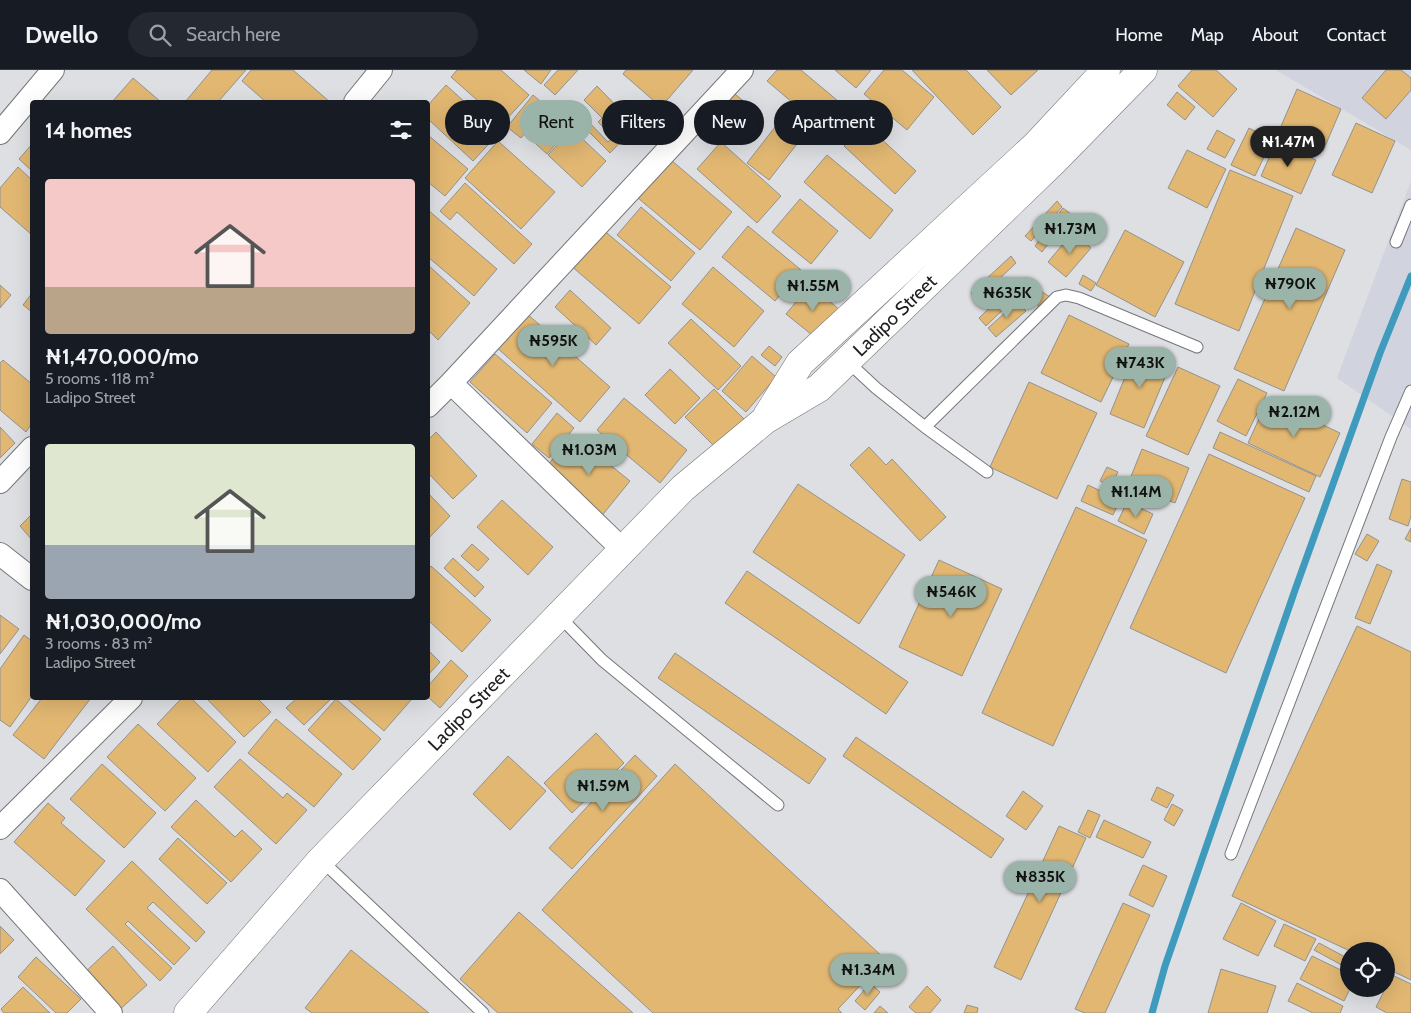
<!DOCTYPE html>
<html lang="en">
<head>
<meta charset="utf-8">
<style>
  body { margin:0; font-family:Cabin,sans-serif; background:#242831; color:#f1f3f6; height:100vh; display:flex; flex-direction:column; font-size:19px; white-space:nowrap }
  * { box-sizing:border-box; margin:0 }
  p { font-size:16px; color:#9ea1a6 }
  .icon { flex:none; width:28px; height:28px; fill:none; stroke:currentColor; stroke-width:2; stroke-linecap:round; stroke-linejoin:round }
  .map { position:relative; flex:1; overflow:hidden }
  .details { position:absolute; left:30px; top:30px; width:400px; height:600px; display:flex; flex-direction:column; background:#171b24; border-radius:5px; box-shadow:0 5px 20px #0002 }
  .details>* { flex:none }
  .banner { position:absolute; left:445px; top:30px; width:475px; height:45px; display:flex; gap:10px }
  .tools { position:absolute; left:1340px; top:872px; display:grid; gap:10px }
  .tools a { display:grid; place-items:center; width:55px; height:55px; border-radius:50%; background:#171b24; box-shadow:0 5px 20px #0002; font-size:25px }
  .price { position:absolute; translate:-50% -42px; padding:0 11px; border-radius:18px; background:#9ab4aa; color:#111; font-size:16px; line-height:32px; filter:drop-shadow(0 1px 2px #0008) }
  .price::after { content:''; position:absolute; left:50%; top:30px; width:15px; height:11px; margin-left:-8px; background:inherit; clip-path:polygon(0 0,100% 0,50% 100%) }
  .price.selected { background:#222; color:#fff }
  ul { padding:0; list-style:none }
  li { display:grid; align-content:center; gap:10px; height:265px; padding:0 15px }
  li span { display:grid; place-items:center; height:155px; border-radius:5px; color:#555 }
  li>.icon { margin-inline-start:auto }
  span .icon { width:90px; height:90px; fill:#fffc; stroke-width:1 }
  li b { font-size:21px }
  h2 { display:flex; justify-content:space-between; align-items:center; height:60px; padding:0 15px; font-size:21px }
  .pill { padding:0 18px; border-radius:22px; background:#171b24; box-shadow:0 5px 20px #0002; font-size:18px; line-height:45px }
  .pill.selected { background:#9ab4aa; color:#111 }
  header { display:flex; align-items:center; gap:30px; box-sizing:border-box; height:70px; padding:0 25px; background:#171b24; border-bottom:1px solid #363941 }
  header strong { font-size:24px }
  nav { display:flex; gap:28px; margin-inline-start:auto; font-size:18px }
  .search { width:350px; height:45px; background:#242831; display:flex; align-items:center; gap:12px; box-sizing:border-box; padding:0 18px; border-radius:28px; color:#9ea1a6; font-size:19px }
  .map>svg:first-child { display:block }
</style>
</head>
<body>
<header>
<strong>Dwello</strong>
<div class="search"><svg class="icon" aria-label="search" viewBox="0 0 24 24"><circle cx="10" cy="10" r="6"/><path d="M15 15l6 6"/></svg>Search here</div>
<nav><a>Home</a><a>Map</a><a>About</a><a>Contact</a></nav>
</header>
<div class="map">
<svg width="1411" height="943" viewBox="0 0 1411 943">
  <rect width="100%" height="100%" fill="#dedfe3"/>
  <!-- built -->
  <path fill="#d1d3de" d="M1276,0H1411V80Z
    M1411,111V359L1337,308Z"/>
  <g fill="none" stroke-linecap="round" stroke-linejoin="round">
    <!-- stream -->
    <path stroke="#3f9bbd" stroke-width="7" d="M1152,943L1165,896L1295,520L1380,283L1411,206"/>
  </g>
  <!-- building -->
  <path fill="#e1b772" stroke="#93928f" d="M212,0H246L218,32H185Z
    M251,0H293L330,32H266L242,11Z
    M457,0H501L529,25L503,53L451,7Z
    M524,0H551L541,14Z
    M558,0H578L555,25L544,15Z
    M626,0H693L661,37L623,4Z
    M777,0H801L844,36L825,60L767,11Z
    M835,0H871L856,18Z
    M884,0H902L934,27L907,60L864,24Z
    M912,0H966L1001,37L973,65Z
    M987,0H1038L1011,25Z
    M1192,0H1216L1237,19L1213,47L1178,16Z
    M1386,0H1401L1411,8V20L1386,49L1362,28Z
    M133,8L161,32H112Z
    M446,15L499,63L473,91L428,49V35Z
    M597,16L636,56L610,83L580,53L585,48L608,72L613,67L598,52L602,48L584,30Z
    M1297,19L1341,39L1323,81L1279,61Z
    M731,21L746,33L734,49L718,37Z
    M1177,22L1195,37L1185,50L1167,35Z
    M533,25L547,37L521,68L507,57Z
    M553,31L576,51L547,84L525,64Z
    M855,32L867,43L843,71L830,60Z
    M633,35L645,47L639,54L626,42Z
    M715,40L729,50L717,66L704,55Z
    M864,53L916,101L895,124L844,76Z
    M1356,53L1395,71L1372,123L1332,105Z
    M775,57L797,74L769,110L747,93Z
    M1249,58L1272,70L1255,106L1231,95Z
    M572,59L606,91L582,117L548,85Z
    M1217,60L1235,70L1225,88L1207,79Z
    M428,65L468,99L445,126L428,112Z
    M498,71L555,122L521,159L465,108Z
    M721,72L781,126L757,153L697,99Z
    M1276,72L1316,90L1301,124L1261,106Z
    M32,74V101L19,89Z
    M1187,80L1226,99L1207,138L1168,118Z
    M664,84L732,142L700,180L632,123Z
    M827,85L893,140L870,169L804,112Z
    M18,97L32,110V165L0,137V118Z
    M1230,100L1293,126L1239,261L1175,234Z
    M465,113L532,174L514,194L457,142L450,150L440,141Z
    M800,129L838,161L811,194L772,162Z
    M1057,131L1062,137L1031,171L1025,166Z
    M641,137L695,183L671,211L617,165Z
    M1063,138L1071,144L1042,182L1035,176Z
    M428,140L497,199L474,226L428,187Z
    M748,156L801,200L775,231L722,187Z
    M601,158L671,217L639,254L570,195Z
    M1296,158L1345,180L1284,321L1234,299Z
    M1125,160L1184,192L1155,247L1096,215Z
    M1073,162L1091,178L1066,207L1048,192Z
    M1011,186L1016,193L977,230L971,223Z
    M428,195L470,233L438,270L428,260Z
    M713,197L764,241L734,277L682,234Z
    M1083,205L1096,213L1091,221L1079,214Z
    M1024,210L1050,227L1042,238L1017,221Z
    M1002,212L1008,218L988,237L982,231Z
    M0,215L11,225L0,238Z
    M810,215L840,240L817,269L786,244Z
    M570,220L611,258L596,275L555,237Z
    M1008,220L1015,228L986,256L979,248Z
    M32,223V242L23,235Z
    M1017,232L1026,241L996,267L988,258Z
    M525,242L610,317L580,352L495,276Z
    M1069,245L1129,274L1101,332L1041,303Z
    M691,249L741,296L718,320L668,273Z
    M769,276L782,287L775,296L761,285Z
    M1136,280L1170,295L1144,358L1110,344Z
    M495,284L552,333L527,363L470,312Z
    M752,286L776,307L746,342L722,321Z
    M3,290L32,314V353L26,362L0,340V293Z
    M1178,297L1220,316L1188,385L1146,366Z
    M670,299L700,328L675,354L645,325Z
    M1238,309L1267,323L1246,366L1217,351Z
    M1029,312L1097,343L1057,429L990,397Z
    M714,319L744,349L715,377L685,347Z
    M624,328L687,380L660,413L597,360Z
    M1268,329L1340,363L1320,407L1248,373Z
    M557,343L574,358L549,388L532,374Z
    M0,357L15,373L0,388Z
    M436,362L477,406L453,429L428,403V370Z
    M1220,362L1316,406L1309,422L1213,378Z
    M568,370L578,378L583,373L630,411L600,448L548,395Z
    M869,377L886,395L892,389L946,447L920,471L850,395Z
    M1142,379L1189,398L1175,433L1128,414Z
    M1209,384L1305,428L1226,603L1130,558Z
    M1107,397L1118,402L1111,416L1100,411Z
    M1402,409L1411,412V446L1408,456L1389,449Z
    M798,414L905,485L859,554L753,482Z
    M1088,415L1120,430L1113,445L1081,431Z
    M428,423L450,446L428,469Z
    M502,430L553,477L528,505L477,457Z
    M1127,432L1153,444L1144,464L1118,451Z
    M1076,437L1147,470L1053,676L982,643Z
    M32,444V470L20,456Z
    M1411,458V472L1405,469Z
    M1367,464L1379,471L1367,491L1355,484Z
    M472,474L489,489L478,501L461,486Z
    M453,488L484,517L475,527L444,498Z
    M939,490L1002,519L962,606L899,577Z
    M1377,494L1392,501L1370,554L1355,548Z
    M431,496L491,550L462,582L428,550V501Z
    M747,501L908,612L886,644L725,533Z
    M0,545L19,559L0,584Z
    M1357,556L1411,582V910L1386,898V881H1350L1232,826Z
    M24,565L32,571V626L10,657L0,650V599Z
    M428,580L440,592L428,605Z
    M675,583L826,689L809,714L658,608Z
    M451,590L468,606L440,638L428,627V616Z
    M42,628H91L44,689L13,665Z
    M182,628H191L236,672L208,702L157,654Z
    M206,628H257L271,642L244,667Z
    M297,628H332L304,655L286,638Z
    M346,628H408L411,630L384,661Z
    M336,629L381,669L353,700L308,660Z
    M276,649L342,704L314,737L248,683Z
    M138,654L196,708L165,741L107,687Z
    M596,663L624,693L572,743L544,713Z
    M856,667L1004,769L991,788L843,686Z
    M635,685L657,706L572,799L549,778Z
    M508,686L546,721L510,760L473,724Z
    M240,689L283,728L287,723L307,740L276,774L214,717Z
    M102,694L156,743L124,778L70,729Z
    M675,694L885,889L838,939L842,943H653L542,840Z
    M1157,717L1174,725L1167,738L1151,730Z
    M1023,721L1043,736L1026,760L1006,746Z
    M196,730L235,767L242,760L262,779L231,812L171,757Z
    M48,733L65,748L61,753L105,791L75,826L14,772Z
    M1172,734L1183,740L1174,756L1164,750Z
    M1088,740L1100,745L1090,768L1078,762Z
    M1104,750L1151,772L1143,788L1096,767Z
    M1059,756L1086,768L1021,910L994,897Z
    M178,768L227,813L207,834L159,789Z
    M132,791L205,862L196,872L153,832L147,838L190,878L174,895L128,851L125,854L172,898L160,911L86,839Z
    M1143,795L1167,806L1153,837L1129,825Z
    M1123,833L1150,845L1105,943H1085L1075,939Z
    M1241,833L1276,851L1258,886L1223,869Z
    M519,842L633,943H498L460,909Z
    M1284,854L1316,869L1305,891L1274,876Z
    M0,856L14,870L0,884Z
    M1319,873L1349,889V899L1314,880Z
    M113,876L147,915L117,942L83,904Z
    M351,880L429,943H312L305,938Z
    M1312,886L1349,904V919H1350L1344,931L1300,909Z
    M36,887L81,929L67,943H56L18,907Z
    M1221,899L1276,916L1267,943H1208Z
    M1392,905L1411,914V943H1387L1376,937L1385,919H1386Z
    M870,913L880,922L865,940L855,931Z
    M1297,913L1343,936L1340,943H1313L1288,931Z
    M927,916L941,930L930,943H916L909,937Z
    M23,917L50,943H4L1,939Z
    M967,935L978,938L977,943H964Z
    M880,936L888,943H874Z"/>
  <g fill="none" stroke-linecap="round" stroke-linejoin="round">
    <!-- lane casing -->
    <g stroke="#757679" stroke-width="13">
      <path id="lane" d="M1396,172L1411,135
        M847,291L876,318L925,357L987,402
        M925,357L1057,227L1066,225L1079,228L1197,277
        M559,546L602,590L778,735
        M1231,784L1391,367L1411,321
        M321,790L483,943"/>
    </g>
    <!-- street casing -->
    <g stroke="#757679" stroke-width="24">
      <path id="street" d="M355,32L381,0
        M0,63L53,0
        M451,313L623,480
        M428,336L451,313L742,0
        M0,412L32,378
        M0,484L32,509
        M0,758L131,628
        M0,820L111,943"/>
    </g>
    <!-- secondary casing -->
    <g stroke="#757679" stroke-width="29">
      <g id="secondary">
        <path d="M767,346L800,293L1036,75L1106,0"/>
        <path id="s1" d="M188,943L321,790L683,418L765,350L819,318L1054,91L1143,0"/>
      </g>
    </g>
    <!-- lane -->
    <use href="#lane" stroke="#fff" stroke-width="11"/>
    <!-- street -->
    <use href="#street" stroke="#fff" stroke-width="22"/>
    <!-- secondary -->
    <use href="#secondary" stroke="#fff" stroke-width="28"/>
  </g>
  <g text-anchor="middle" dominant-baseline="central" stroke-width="4" stroke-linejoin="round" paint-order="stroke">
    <!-- street labels -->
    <g font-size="19" fill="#1d1e1f" stroke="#ebecf0">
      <text stroke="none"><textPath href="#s1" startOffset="996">Ladipo Street</textPath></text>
      <text stroke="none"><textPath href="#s1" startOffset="414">Ladipo Street</textPath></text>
    </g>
  </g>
</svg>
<div class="tools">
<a><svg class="icon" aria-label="locate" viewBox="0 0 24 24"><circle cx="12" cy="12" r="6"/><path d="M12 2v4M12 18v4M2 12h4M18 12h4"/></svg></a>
</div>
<b class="price selected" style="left:1288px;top:98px">₦1.47M</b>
<b class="price" style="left:1070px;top:185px">₦1.73M</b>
<b class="price" style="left:1290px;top:240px">₦790K</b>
<b class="price" style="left:813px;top:242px">₦1.55M</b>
<b class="price" style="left:1007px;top:249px">₦635K</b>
<b class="price" style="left:553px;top:297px">₦595K</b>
<b class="price" style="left:1140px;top:319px">₦743K</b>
<b class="price" style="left:1294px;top:368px">₦2.12M</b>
<b class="price" style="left:589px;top:406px">₦1.03M</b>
<b class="price" style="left:1136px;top:448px">₦1.14M</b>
<b class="price" style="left:951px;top:548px">₦546K</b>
<b class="price" style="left:603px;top:742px">₦1.59M</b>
<b class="price" style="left:1040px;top:833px">₦835K</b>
<b class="price" style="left:868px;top:926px">₦1.34M</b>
<div class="banner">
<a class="pill">Buy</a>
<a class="pill selected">Rent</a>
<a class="pill">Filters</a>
<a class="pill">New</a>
<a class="pill">Apartment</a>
</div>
<section class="details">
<h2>14 homes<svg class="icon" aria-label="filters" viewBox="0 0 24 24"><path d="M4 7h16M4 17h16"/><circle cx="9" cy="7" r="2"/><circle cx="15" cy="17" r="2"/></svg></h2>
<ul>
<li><span style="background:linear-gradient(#f6c9c9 70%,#b9a48a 0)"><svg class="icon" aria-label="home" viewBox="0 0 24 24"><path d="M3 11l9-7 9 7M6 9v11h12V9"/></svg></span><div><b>₦1,470,000/mo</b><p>5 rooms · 118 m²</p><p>Ladipo Street</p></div></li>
<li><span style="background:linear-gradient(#dfe7d0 65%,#9aa5b1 0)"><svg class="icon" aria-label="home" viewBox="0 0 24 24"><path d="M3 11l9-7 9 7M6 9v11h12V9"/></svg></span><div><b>₦1,030,000/mo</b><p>3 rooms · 83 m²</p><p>Ladipo Street</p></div></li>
</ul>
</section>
</div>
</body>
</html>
